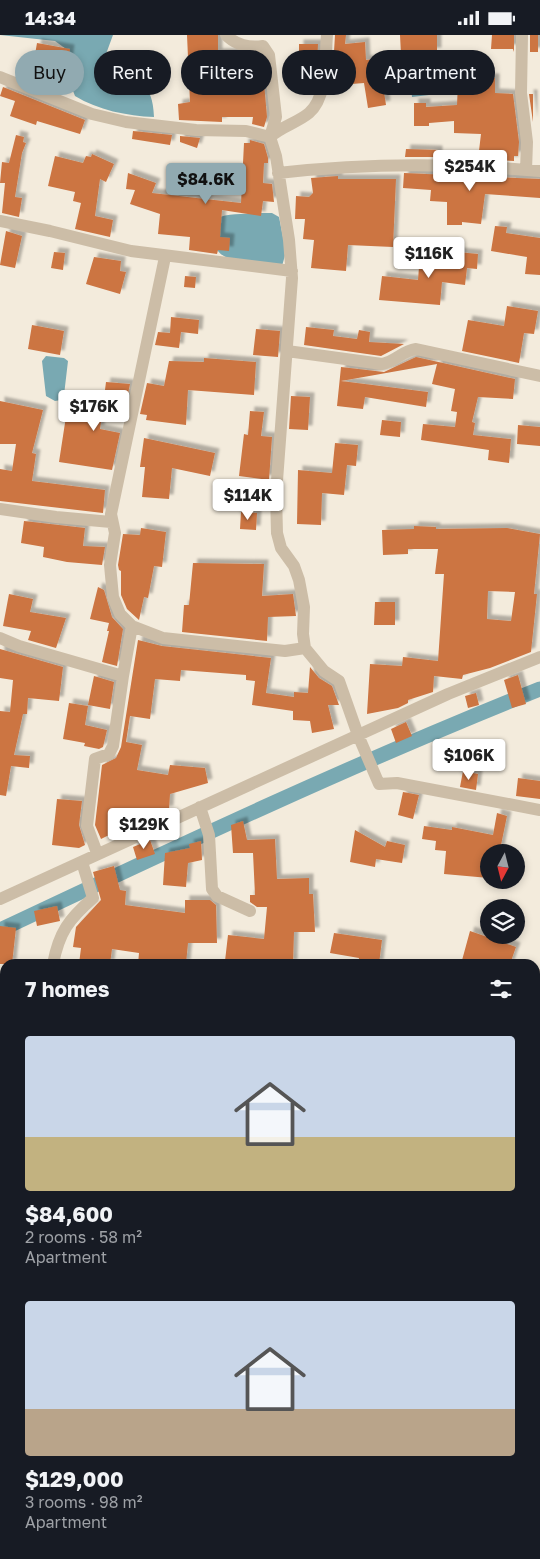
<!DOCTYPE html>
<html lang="en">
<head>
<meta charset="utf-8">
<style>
  body { margin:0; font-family:"Golos Text",sans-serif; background:#20242c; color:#f1f3f6; height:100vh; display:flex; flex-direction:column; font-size:19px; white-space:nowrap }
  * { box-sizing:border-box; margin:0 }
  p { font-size:16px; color:#9ea1a6 }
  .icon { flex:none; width:28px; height:28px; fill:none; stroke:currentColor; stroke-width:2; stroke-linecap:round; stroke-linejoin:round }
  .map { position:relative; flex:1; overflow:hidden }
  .drawer { position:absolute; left:0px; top:924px; width:540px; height:601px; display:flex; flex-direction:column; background:#171b24; border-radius:15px 15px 0 0; box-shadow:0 2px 8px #0003 }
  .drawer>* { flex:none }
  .guide { position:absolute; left:15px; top:15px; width:510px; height:45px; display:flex; gap:10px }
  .needle { width:32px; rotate:187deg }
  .tools { position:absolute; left:480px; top:809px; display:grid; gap:10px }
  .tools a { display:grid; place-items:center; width:45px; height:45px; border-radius:50%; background:#171b24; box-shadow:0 2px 8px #0003; font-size:25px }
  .price { position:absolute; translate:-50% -42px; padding:0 11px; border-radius:5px; background:#fff; color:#222; font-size:16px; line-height:32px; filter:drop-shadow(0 1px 2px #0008) }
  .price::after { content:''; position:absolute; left:50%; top:30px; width:15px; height:11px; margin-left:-8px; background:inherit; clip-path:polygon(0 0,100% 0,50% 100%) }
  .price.current { background:#91aab1; color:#111 }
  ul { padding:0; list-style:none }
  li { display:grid; align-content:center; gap:10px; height:265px; padding:0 25px }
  li span { display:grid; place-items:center; height:155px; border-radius:5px; color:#555 }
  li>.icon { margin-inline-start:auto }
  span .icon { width:90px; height:90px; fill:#fffc; stroke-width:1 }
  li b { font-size:21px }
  h2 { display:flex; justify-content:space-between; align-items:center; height:60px; padding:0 25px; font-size:21px }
  .tag { padding:0 18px; border-radius:22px; background:#171b24; box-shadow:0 2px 8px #0003; font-size:18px; line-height:45px }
  .tag.current { background:#91aab1; color:#111 }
  .status { display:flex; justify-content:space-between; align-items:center; height:35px; padding:0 25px; background:#171b24; direction:ltr }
  .status svg { height:14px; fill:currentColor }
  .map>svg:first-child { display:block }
</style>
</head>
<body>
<div class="status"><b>14:34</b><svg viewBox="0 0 49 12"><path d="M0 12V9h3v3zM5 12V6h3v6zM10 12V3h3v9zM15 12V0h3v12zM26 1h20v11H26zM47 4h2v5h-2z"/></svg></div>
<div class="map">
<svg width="540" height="1524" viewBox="0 0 540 1524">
  <defs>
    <filter id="shadow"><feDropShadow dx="4.5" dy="-4.5" stdDeviation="1" flood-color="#0004"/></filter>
  </defs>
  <rect width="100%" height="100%" fill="#f3ebdc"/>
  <!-- water -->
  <path fill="#79a9b2" d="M0,0H113L106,19L111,30C138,45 153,47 154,82C127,81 98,75 75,61L68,43L66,14L55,6Z
    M442,20L446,58L412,62L408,23Z
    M258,178H272L279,182L286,217L282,231C266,229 221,230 216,212C214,204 215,193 215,184C229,177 243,180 258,178Z
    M46,321L64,323L68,326L64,360L61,365L55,366L46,361L42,326Z"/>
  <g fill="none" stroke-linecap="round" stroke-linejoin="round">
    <!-- canal -->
    <path stroke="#79a9b2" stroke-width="15" d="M0,895C178,811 357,727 540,654"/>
  </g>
  <!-- building -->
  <path fill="#cc7442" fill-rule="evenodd" filter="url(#shadow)" d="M187,0H218V18H241V36H263L267,82L264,92L252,89L253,82H222V87L179,85L178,69L190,67Z
    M335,0H346L345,9L365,7L366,25L387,23L390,43L382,44L386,70L368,73L364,48L339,50L338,33H333Z
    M400,0H437V17L401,19Z
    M492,0H514V17L513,14H491Z
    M530,0H538V17H530Z
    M37,8L70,14L65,50L49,46L48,52L25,43L26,36L32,37Z
    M299,9H318L317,32H299Z
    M459,25L483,26L482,43H495V58L513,59L519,107L518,121H514V126L478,124L481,99L454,98V86L429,88V91H414V68H426V72L457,70Z
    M3,52L85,85L80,99L37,86L36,90L10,81L15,66L0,61Z
    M529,59H533V87Z
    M133,96L172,100L170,110L132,104Z
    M16,100L24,102L23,107L26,108L22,118L15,162L22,163L19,182L2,178L5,148H0L2,127L9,128Z
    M180,101L200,103L197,113L180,107Z
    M250,105L264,109L268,123V128H264L263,148L272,149L274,167L263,166L261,181L222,175L220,202L230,203L229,216L218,215L217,219L189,215L190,202L158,199L160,179L130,169L135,155L126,154L128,138L156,148L152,158L241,168L244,108H250Z
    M406,114L438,115V122H405Z
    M92,119L114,129L106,147L100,144L95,181L113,185L110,202L75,194L81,168L73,166L75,157L48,151L55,121L83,128L86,121L91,122Z
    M404,138L540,144V163L485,159L481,189L462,187V190H447V167L430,166L431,155L403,153Z
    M338,141V144H396L393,212L348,210L346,236L311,233L314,205L303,204L305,184H295L296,161L309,162L313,158L311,143Z
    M495,191L507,192L506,198L540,203V240L525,239L527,222L491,216Z
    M6,196L22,201L15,233L0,230Z
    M448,216L478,219L477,234L467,233L465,250L442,247L440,270L379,265L382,241L418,245L420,219L448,222Z
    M54,217L65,218L63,235L51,233Z
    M94,222L121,226L120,236L126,237L120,259L86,249Z
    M185,241L196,242L195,253L184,252Z
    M507,271L538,276L534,299L524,298L519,328L462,316L468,285L504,291Z
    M171,282L199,285L198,299L181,297L179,313L155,310L158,297L170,298Z
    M32,290L64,296L60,320L28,314Z
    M306,292L334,295L333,301L357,304L359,295L370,297L369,307L404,309L381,321L304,310Z
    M256,294L280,296L278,322L253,320Z
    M416,322L515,344L513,364L478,362L472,387L475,388L473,400L511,404L509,428L488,425L489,415L421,405L423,389L455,392L457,377L451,376L455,354L432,349L437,329L341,346L428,357L426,372L365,362L363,374L337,371L341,332L384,337Z
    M204,323L256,327L254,360L188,355L186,390L146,385L147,380L140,379L147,348L164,351L169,326L204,327Z
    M106,347L130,349L123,383L102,381L100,394L120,398L112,435L59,427L67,375L102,379Z
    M291,361L310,362L308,395L289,394Z
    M0,366L43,375L32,418L36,419L32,446L105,455L103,478L0,466V434L12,436L16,409H0Z
    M250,376L264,377L261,401L272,402L269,445L239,441L244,399L248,400Z
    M382,385L401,387L400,402L380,400Z
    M518,390L540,392V411L517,409Z
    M144,403L215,418L210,441L172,433L169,464L142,462L145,432H140Z
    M335,408L358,410L356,431L347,430L344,460L322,458L321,490L297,489L298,435L332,438Z
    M241,477L257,478L256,495L240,494Z
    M24,486L85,493L83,511L105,512L102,530L67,527L43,522L44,512L21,508Z
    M414,491L436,492V494L507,493L540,499L534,559H537L531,617L490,633L463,640L462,644L434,641L433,657L408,665V668L398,673L367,679L370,629L402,631L403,622L438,626L444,539H435L438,514H408V519L383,520L382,495L414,494ZM488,556L515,557L511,586L487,584Z
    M141,493L166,497L162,532L154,531L148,563L144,562L139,585L127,574L121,560V536L119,535L118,530L123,499L140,500Z
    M193,528L264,529L262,561L293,559L296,581L268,582L267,606L182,597L184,570H189Z
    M98,552L104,555L112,582L123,594L117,631L102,627L109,596H107L109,588L90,584Z
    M9,559L33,564L30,577L66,583L56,613L28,605L31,596L3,591Z
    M375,567H395V590H374Z
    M138,605L162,611L271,623L266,658L294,662V657L308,658L310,632L319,643L332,651L339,670H328L334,694L312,698L310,686L293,685V676L252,670L255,646L246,645V640L181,635L180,646L155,644L150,684L130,681L126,707L142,710L137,735L168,740L170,730L205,733L208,748L170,759L169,775L131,780L129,790L101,804L95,790L102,730L116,723L121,712Z
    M0,614L63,632L59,666L28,663L27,679H23L14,720L30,721L29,733L11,731L6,761L0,760V676L10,677L13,645L0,643Z
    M518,640L526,669L512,673L504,645Z
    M94,641L114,647L110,674L88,670Z
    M476,658L479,670L468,673L465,661Z
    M69,668L88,671L85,690L107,695L103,712L99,714L84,711L85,708L63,704Z
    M406,687L412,701L396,708L391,694Z
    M463,736L478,739L476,755L460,752Z
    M518,743L540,746V764L516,761Z
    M403,757L419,760L413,784L398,780Z
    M57,764L82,766L79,790L85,810L79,813L52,810Z
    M497,778L507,781L500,815L489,813V843L444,839L446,816L435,815L436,806L422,804L424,791L452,795V792L493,800Z
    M243,786L247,805L275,804L277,844L309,843V859H313L315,897H294L293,929H250L225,926L228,900L264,904L267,872H257L250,867V860H255L253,818H233L231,790Z
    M355,795L385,812L387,806L405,810L402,828L376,824L375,832L350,827Z
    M150,805L155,819L137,825L133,812Z
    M201,806L202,825L188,828L186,852L163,850L165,818L190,813L189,809Z
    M114,831L120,855L126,856L125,870L185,878V865H210L216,870L217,908H188L186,929H138L139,918L112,914L110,929H79L81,913L73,912L76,892L101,865L93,837Z
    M57,871L60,886L37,891L34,876Z
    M0,891L16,893L12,929H0Z
    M470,896L516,912L510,929H461Z
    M334,898L382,905L379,929H358L359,923L330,918Z"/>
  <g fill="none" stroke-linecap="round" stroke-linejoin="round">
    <!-- minor -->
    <path stroke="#ccbda7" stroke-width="12" d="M226,0C236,10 249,13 263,11L269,20L276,82L270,102
      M522,0L521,58L527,107L526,135
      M0,42L92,79L126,87L196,95L246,96L270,102L276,121L289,205L292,243L276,459L277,498L281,513L294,531L299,545L304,572L303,599L305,613L324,636L339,646L358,700L379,749L397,748L540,775
      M270,102C282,91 297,88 309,78C328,62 325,22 327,0
      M278,138C364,128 454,128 540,136
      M0,186L50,196L131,216L292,236
      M165,222L111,479L115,498L110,530L113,562L120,579L132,591L163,603L285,616L305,613
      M287,316L382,329C396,326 402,316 416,314L540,341
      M0,474L56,482L111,487
      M0,603L19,611L123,641
      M200,772L209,800L212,854L217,861L250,876
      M97,818L87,791L95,724L109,719L113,711L123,641L132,591
      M0,864L448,659L540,622
      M53,929C59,897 69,884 93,863L82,827
      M535,956L540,940
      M535,1222L540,1223
      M535,1300L540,1281
      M0,1417L5,1418
      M535,1436L540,1439
      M280,1524L281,1520
      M456,1524L458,1520"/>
    <!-- highway -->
    <path stroke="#5a4a3f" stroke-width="15" d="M0,1100H5
      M535,1103L540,1102
      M535,1141H540
      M0,1182H5"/>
  </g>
</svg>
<div class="tools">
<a><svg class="needle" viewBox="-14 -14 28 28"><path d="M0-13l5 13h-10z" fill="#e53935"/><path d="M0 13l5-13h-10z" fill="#9ea1a6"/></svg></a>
<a><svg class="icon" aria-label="layers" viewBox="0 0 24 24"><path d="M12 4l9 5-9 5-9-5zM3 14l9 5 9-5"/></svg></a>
</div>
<b class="price" style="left:470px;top:157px">$254K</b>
<b class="price current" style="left:206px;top:170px">$84.6K</b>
<b class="price" style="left:429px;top:244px">$116K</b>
<b class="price" style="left:94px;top:397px">$176K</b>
<b class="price" style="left:248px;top:486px">$114K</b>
<b class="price" style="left:469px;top:746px">$106K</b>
<b class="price" style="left:144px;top:815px">$129K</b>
<div class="guide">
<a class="tag current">Buy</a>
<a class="tag">Rent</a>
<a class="tag">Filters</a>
<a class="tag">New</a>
<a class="tag">Apartment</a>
</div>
<section class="drawer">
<h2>7 homes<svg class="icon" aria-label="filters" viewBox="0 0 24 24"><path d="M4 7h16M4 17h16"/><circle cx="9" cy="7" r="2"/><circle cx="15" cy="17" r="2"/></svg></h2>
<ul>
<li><span style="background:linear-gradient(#c9d6e8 65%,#c2b280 0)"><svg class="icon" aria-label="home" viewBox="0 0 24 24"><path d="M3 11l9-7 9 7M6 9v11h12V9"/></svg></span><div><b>$84,600</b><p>2 rooms · 58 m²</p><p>Apartment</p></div></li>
<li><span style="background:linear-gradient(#c9d6e8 70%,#b9a48a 0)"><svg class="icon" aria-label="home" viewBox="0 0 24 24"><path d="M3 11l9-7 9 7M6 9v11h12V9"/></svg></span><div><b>$129,000</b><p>3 rooms · 98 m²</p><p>Apartment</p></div></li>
</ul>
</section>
</div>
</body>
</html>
